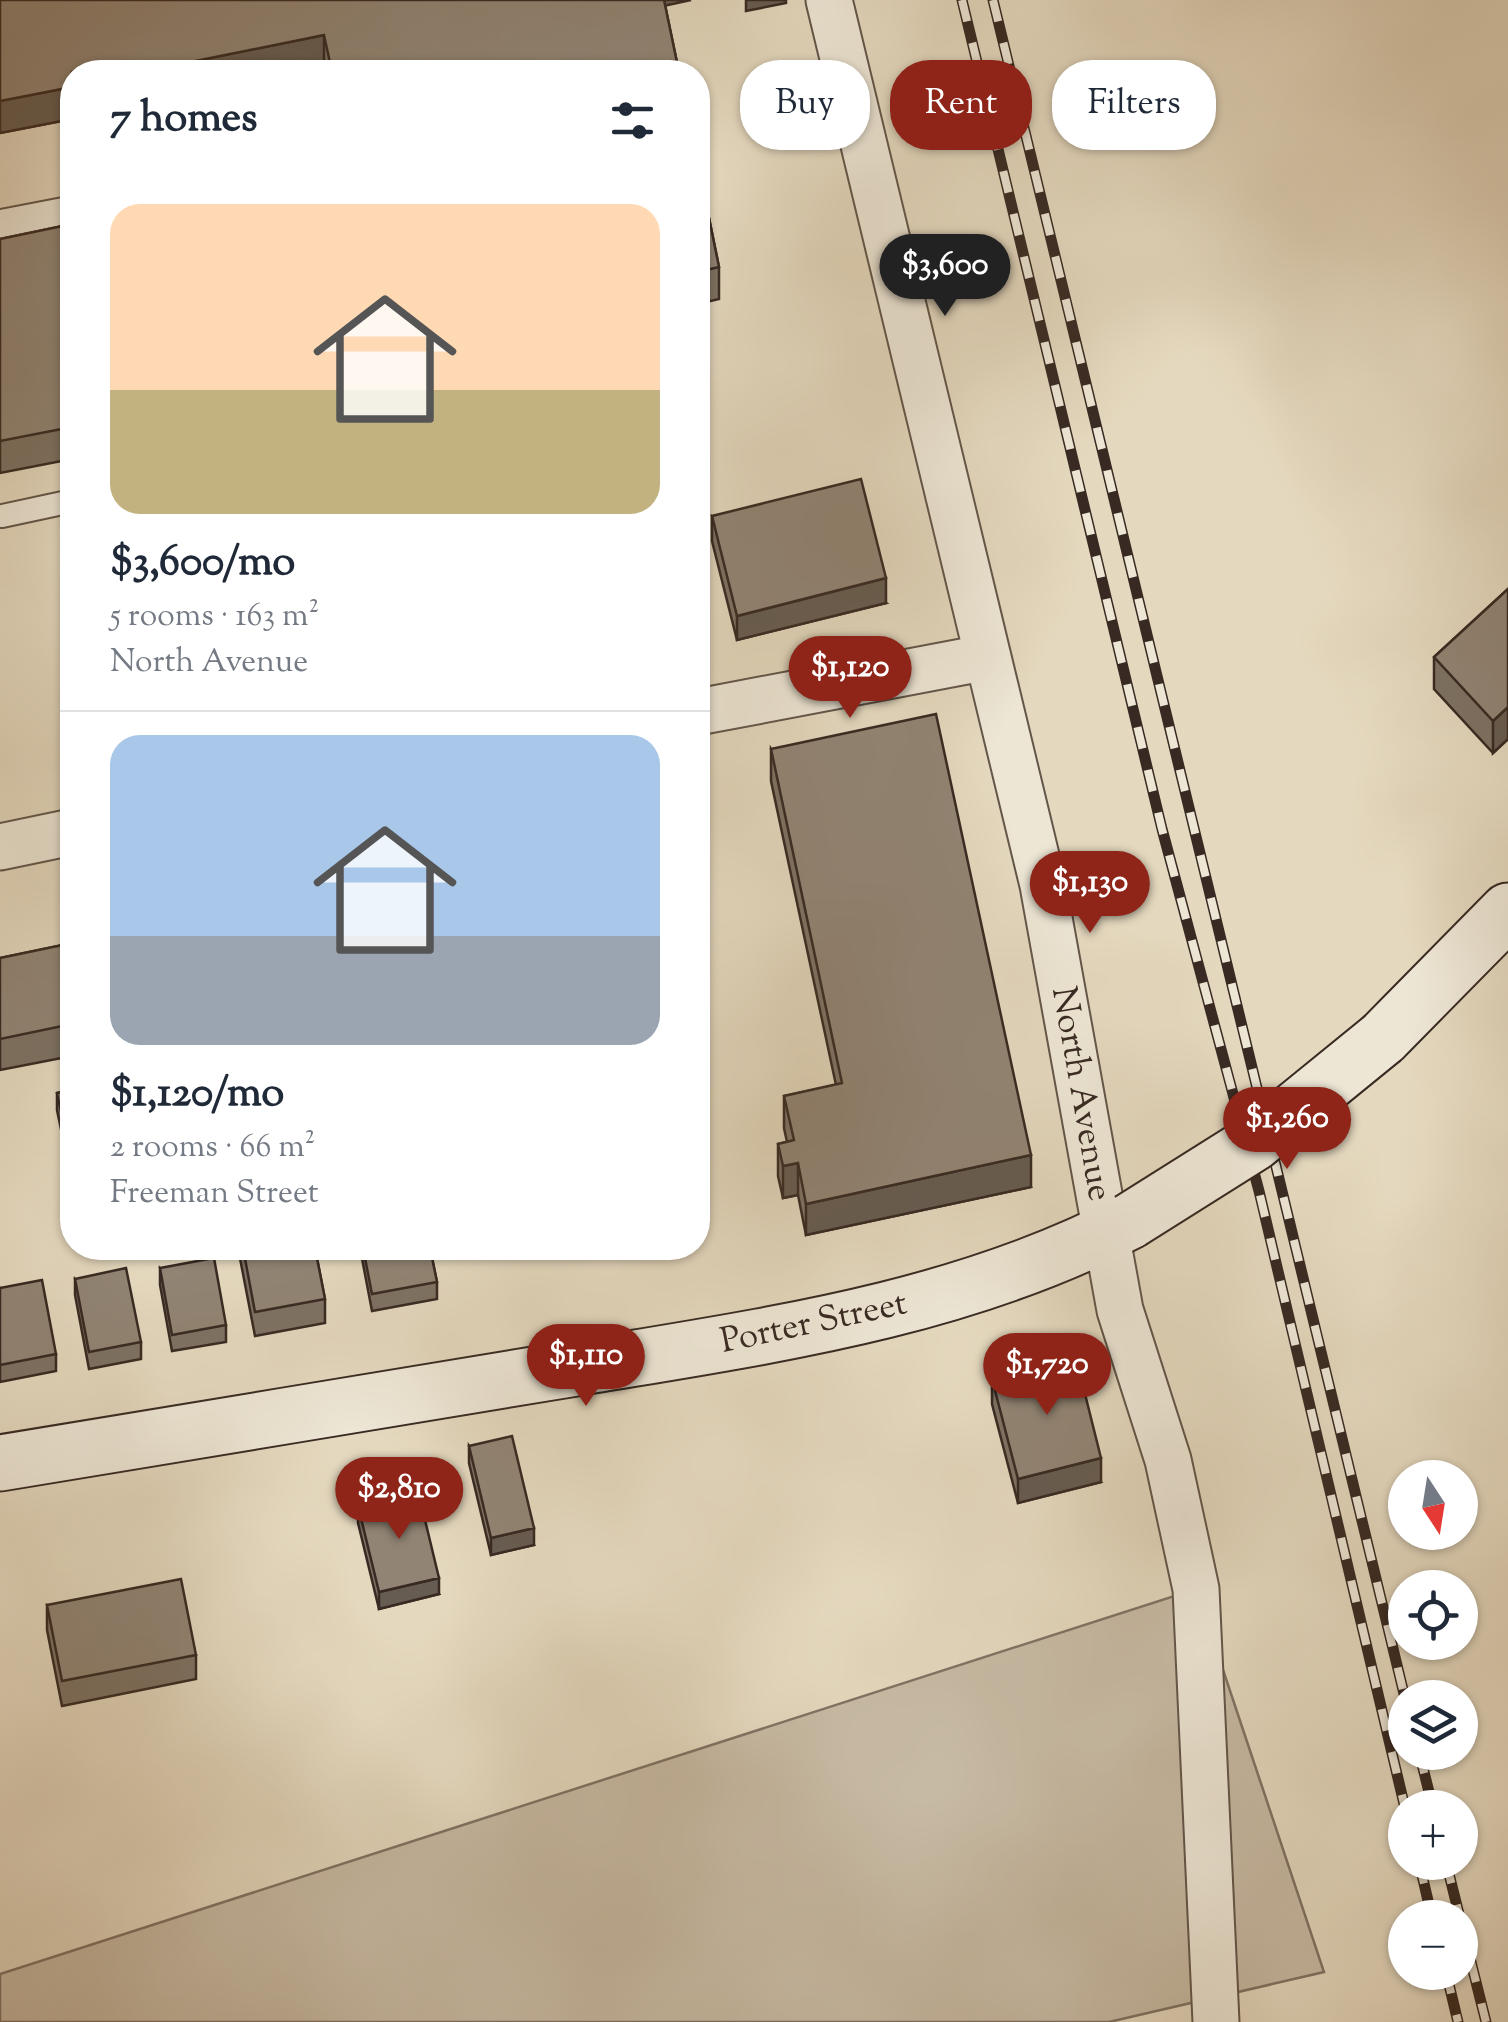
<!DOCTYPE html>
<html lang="en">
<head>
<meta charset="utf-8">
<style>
  body { margin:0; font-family:"Sorts Mill Goudy",serif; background:#f6f6f7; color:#1f2937; height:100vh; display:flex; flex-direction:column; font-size:38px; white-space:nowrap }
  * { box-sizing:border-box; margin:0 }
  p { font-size:32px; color:#747a83 }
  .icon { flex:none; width:55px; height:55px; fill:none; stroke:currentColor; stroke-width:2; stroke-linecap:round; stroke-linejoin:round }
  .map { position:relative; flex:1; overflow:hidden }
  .sheet { position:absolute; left:60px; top:60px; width:650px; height:1200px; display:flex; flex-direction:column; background:#fff; border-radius:40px; box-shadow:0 2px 8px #0004 }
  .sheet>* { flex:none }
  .guide { position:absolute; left:740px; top:60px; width:618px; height:90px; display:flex; gap:20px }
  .needle { width:65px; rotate:168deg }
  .controls { position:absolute; left:1388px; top:1460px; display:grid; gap:20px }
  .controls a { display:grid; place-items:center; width:90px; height:90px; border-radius:50%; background:#fff; box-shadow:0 2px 8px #0004; font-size:50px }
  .price { position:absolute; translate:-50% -85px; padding:0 22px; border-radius:35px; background:#8f2418; color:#fff; font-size:32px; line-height:65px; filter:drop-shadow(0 2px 5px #0008) }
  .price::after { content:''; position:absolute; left:50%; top:60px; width:30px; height:22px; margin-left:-15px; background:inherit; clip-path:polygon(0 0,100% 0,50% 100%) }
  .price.current { background:#222; color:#fff }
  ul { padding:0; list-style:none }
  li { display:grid; align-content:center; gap:20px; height:530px; padding:0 50px }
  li+li { border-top:2px solid #e0e1e3 }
  li span { display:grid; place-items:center; height:310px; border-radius:30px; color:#555 }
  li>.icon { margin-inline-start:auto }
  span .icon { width:180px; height:180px; fill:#fffc; stroke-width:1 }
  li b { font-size:42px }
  h2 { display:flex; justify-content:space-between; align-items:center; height:120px; padding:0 50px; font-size:42px }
  .tag { padding:0 35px; border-radius:40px; background:#fff; box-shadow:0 2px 8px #0004; font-size:35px; line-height:90px }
  .tag.current { background:#8f2418; color:#fff }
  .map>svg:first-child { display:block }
</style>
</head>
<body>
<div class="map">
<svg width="1508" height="2022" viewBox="0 0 1508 2022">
  <rect width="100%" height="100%" fill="#e4d8be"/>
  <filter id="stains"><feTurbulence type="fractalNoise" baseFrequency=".002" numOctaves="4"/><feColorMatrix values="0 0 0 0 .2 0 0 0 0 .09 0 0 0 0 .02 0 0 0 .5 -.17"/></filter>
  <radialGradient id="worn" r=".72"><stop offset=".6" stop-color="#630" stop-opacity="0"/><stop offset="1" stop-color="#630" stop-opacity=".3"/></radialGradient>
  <!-- green -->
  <path fill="#c7baa4" stroke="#807264" stroke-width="2.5" d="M1196,1589L1324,1972L1109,2022H0V1974Z"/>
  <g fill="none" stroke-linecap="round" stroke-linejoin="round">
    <!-- lane casing -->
    <g stroke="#63564a" stroke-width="26">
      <path id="lane" d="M2,516L72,501"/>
    </g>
    <!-- street casing -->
    <g stroke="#63564a" stroke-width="49">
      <path id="street" d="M829,0L1043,885L1120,1310L1168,1460L1196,1589L1216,2022
        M0,233L72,219
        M698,712L988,657
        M0,847L72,832"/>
    </g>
    <!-- secondary casing -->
    <g stroke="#382a23" stroke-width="59">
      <path id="secondary" d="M1383,1038L1508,911
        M0,1463C192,1431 384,1400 576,1368C766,1336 957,1311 1130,1221"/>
    </g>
    <!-- lane -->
    <use href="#lane" stroke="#ede6d5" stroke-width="22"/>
    <!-- street -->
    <use href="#street" stroke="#ede6d5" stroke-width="45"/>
    <!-- secondary -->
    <use href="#secondary" stroke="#ede6d5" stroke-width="55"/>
    <!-- rail casing -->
    <g stroke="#382a23" stroke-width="11">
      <path id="rail" d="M962,0L1162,829L1259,1191L1405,1808
        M993,0L1405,1698
        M1419,1752L1433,1808
        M1419,1862L1432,1918
        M1446,1862L1460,1918
        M1460,1918L1486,2022
        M1446,1972L1458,2022"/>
    </g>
    <!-- rail -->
    <use href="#rail" stroke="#ede6d5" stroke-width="8" stroke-dasharray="22" stroke-linecap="butt"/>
    <!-- secondary-bridge casing -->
    <g stroke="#382a23" stroke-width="59" stroke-linecap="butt">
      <path id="secondary-bridge" d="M1130,1221L1254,1143L1383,1038"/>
    </g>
    <!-- secondary-bridge -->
    <use href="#secondary-bridge" stroke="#ede6d5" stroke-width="55"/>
  </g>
  <!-- wall -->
  <path fill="#7d7264" stroke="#382a23" stroke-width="2.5" d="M0,0L665,5L679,72H325L324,67L298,72H72V119L0,133Z
    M698,164L719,267V299L698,304Z
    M72,224V459L0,473V239Z
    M712,516L886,603L737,640L712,541Z
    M1508,589V739L1493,753L1434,689V657Z
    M771,749L1031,1187L806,1235L798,1195L783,1198L778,1176V1144L787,1142L784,1128V1096L836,1085L771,781Z
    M72,943V1056L0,1070V958Z
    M72,1090V1142L64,1143L57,1110V1093Z
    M238,1248H315L325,1299V1323L255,1336Z
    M360,1248H430L437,1282V1299L372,1311Z
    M160,1268L226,1325V1342L172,1351L160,1285Z
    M75,1279L141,1342V1359L89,1369L75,1295Z
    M0,1288L56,1354V1371L0,1382Z
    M992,1379L1101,1482L1018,1503L992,1404Z
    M469,1446L534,1545L491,1555L469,1463Z
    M358,1506L439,1594L379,1609L358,1523Z
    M47,1605L196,1655V1679L62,1706L47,1630Z"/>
  <!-- shaded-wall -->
  <path fill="#665c51" stroke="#382a23" stroke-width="2.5" d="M659,0H691L659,7Z
    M746,0H786V3L746,11Z
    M324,35V67L298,72H141Z
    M72,87V119L0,133V101Z
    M886,578V603L737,640V616Z
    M1508,707V739L1493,753V721Z
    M1031,1155V1187L806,1235V1204Z
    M798,1163V1195L783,1198V1166Z
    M1101,1458V1482L1018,1503V1479Z
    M534,1528V1545L491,1555V1538Z
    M439,1578V1594L379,1609V1592Z"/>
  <!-- building -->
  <path fill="#918474" stroke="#382a23" stroke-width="2.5" d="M0,0H664L679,72H332L324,35L141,72H72V87L0,101Z
    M698,164L719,267L698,272Z
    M72,224V427L0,441V239Z
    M861,479L886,578L737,616L712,516Z
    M1508,589V707L1493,721L1434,657Z
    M936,714L1031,1155L806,1204L798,1163L783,1166L778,1144L794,1140L784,1096L842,1083L771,749Z
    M72,943V1024L0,1039V958Z
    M72,1090V1125L64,1126L57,1093Z
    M243,1248H315L325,1299L255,1312Z
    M363,1248H430L437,1282L372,1294Z
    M214,1258L226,1325L172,1335L160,1268Z
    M126,1268L141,1342L89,1352L75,1279Z
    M42,1280L56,1354L0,1365V1288Z
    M1076,1358L1101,1458L1018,1479L992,1379Z
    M512,1436L534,1528L491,1538L469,1446Z
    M418,1491L439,1578L379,1592L358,1506Z
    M181,1579L196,1655L62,1681L47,1605Z"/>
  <g text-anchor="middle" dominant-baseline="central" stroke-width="9" stroke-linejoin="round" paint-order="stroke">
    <!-- street labels -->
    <g font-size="35" fill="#382a23" stroke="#ede6d5">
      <text transform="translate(1080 1094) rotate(80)">North Avenue</text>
      <text transform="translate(814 1324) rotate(-12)">Porter Street</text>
    </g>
  </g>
  <rect width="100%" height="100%" filter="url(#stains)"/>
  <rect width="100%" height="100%" fill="url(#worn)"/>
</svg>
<div class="controls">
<a><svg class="needle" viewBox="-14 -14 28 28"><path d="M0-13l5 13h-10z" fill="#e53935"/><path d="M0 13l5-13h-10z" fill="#747a83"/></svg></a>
<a><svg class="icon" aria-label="locate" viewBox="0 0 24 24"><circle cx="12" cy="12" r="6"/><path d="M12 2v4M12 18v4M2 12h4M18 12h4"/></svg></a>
<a><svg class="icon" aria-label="layers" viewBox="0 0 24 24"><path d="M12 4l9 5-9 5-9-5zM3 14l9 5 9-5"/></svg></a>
<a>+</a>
<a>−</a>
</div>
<b class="price current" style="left:945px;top:319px">$3,600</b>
<b class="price" style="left:850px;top:721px">$1,120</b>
<b class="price" style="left:1090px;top:936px">$1,130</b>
<b class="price" style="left:1287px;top:1172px">$1,260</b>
<b class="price" style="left:586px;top:1409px">$1,110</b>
<b class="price" style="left:1047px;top:1418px">$1,720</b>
<b class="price" style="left:399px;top:1542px">$2,810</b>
<div class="guide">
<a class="tag">Buy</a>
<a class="tag current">Rent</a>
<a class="tag">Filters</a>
</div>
<section class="sheet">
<h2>7 homes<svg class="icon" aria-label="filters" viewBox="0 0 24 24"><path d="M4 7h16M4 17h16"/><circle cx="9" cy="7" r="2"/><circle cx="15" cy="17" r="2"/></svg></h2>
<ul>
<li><span style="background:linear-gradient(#ffd9b3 60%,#c2b280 0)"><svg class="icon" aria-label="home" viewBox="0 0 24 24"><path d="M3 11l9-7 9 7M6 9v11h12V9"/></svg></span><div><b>$3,600/mo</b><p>5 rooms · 163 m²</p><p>North Avenue</p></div></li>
<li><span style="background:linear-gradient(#a9c7e8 65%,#9aa5b1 0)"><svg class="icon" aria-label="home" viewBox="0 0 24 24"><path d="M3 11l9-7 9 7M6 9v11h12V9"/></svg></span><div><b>$1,120/mo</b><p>2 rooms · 66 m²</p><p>Freeman Street</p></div></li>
</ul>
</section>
</div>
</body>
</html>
